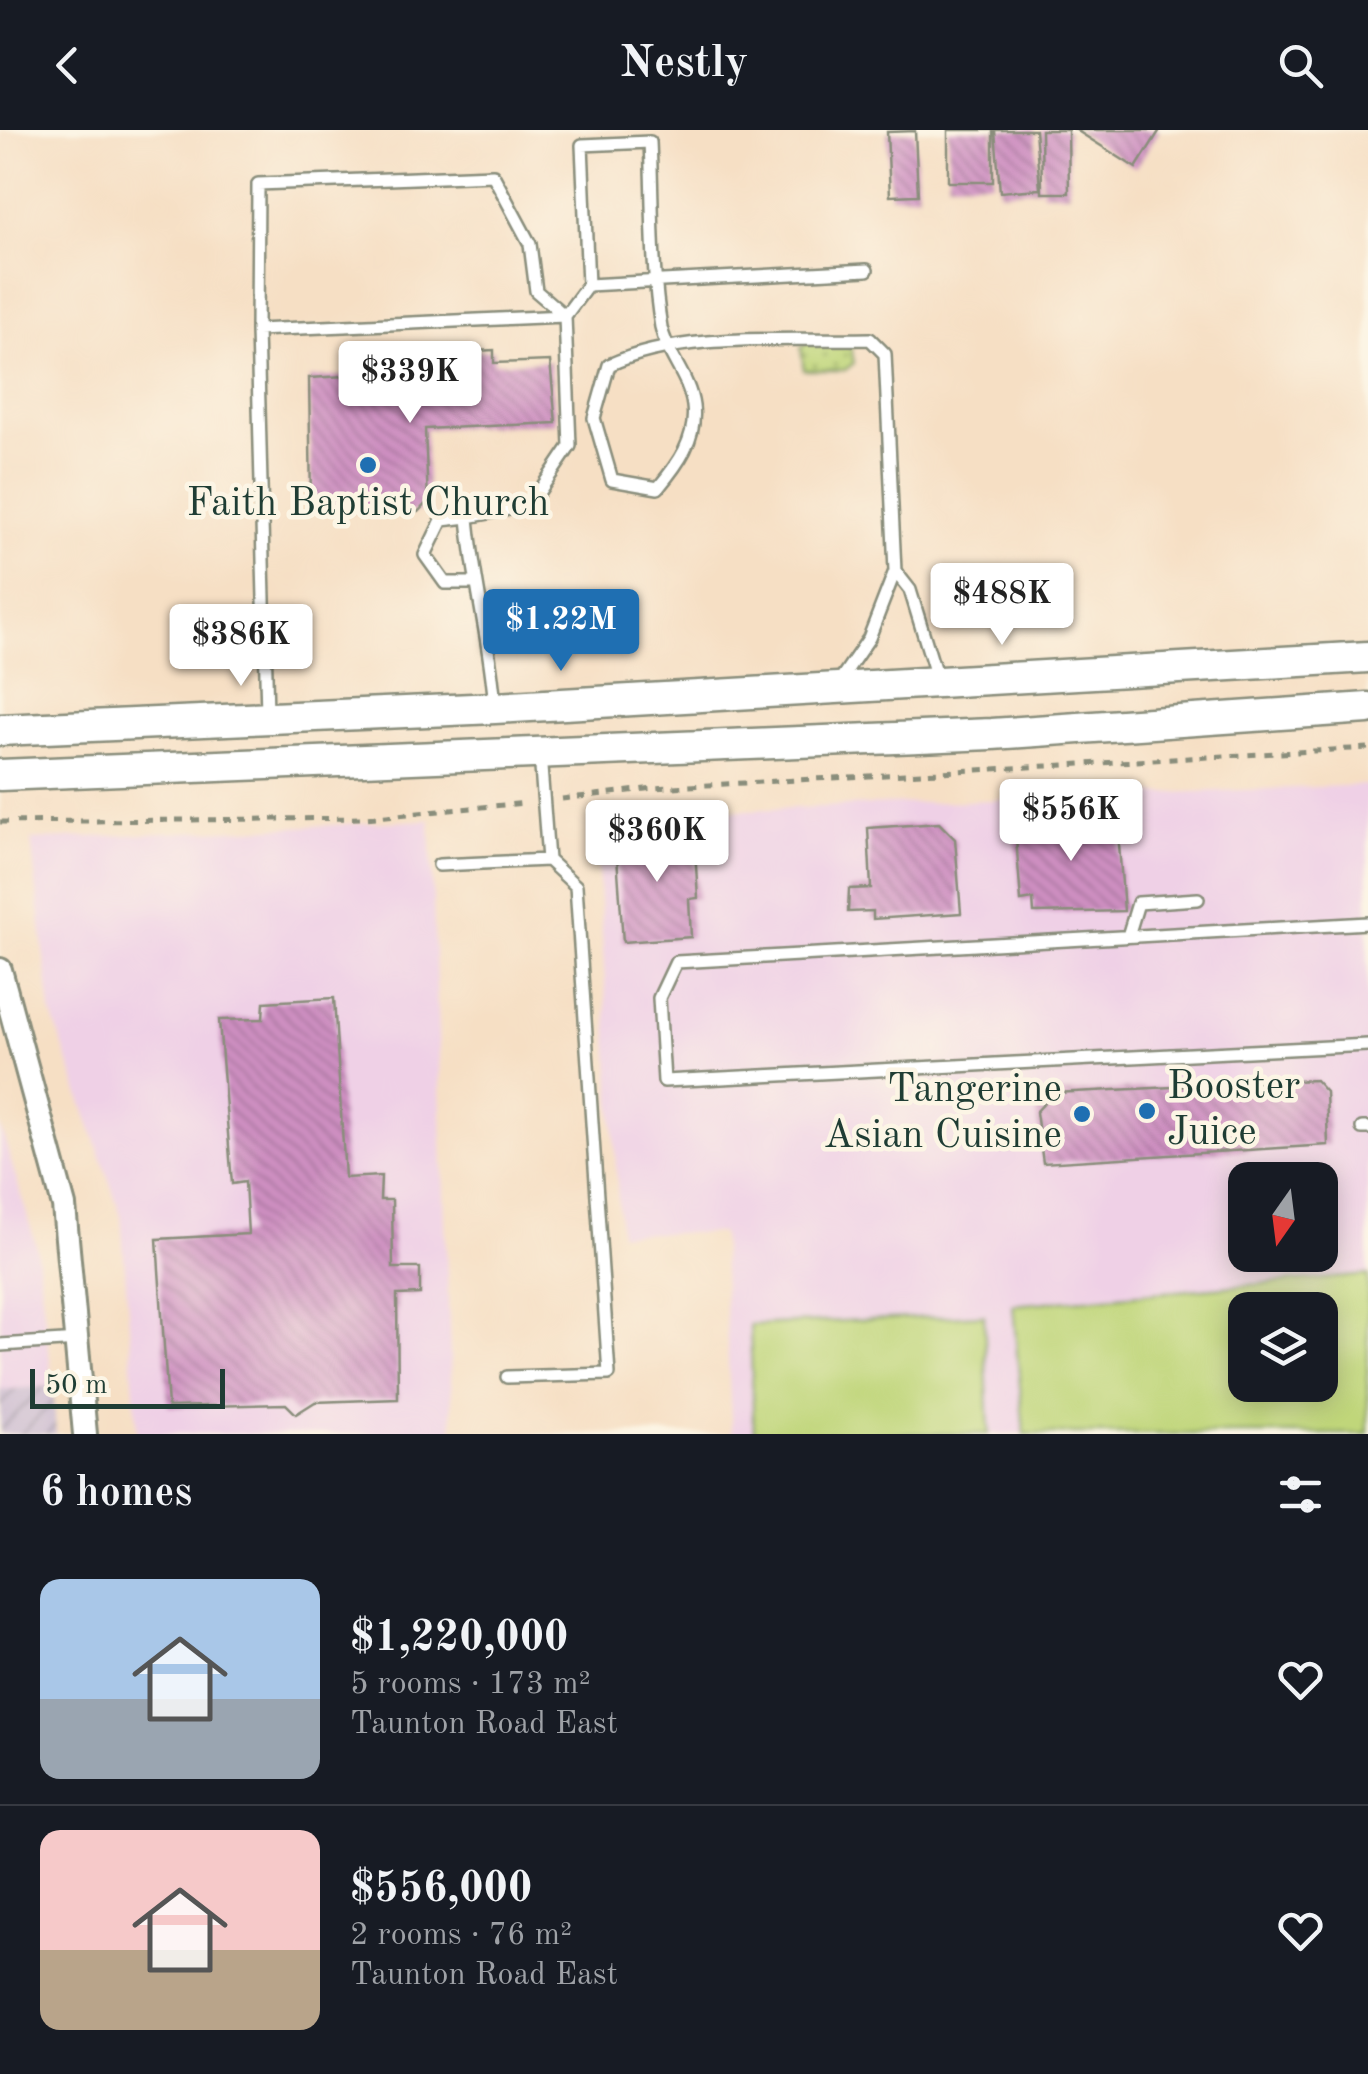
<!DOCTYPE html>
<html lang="en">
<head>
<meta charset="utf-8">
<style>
  body { margin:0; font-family:"Old Standard TT",serif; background:#242831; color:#f1f3f6; height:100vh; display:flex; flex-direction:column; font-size:38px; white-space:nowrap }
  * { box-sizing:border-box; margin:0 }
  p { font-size:32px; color:#9ea1a6 }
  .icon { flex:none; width:55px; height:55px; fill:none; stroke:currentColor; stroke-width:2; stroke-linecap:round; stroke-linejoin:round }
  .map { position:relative; height:1304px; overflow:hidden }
  .details { display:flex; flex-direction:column; background:#171b24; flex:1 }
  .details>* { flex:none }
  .needle { width:65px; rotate:194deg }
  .tools { position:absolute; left:1228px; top:1032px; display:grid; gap:20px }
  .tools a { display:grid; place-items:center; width:110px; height:110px; border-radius:20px; background:#171b24; box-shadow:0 5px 25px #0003; font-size:50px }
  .scale { position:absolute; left:30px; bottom:25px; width:195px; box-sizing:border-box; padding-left:10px; border:5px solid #1f3d34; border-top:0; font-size:28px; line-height:35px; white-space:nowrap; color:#1f3d34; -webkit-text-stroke:8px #fcf5e5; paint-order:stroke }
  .price { position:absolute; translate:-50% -85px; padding:0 22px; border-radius:10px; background:#fff; color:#222; font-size:32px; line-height:65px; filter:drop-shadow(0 2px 5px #0008) }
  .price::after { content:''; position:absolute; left:50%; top:60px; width:30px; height:22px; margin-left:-15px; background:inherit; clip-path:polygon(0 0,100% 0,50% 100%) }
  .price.active { background:#1f6fb2; color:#fff }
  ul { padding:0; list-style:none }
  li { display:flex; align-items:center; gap:30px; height:250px; padding:0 40px }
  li+li { border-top:2px solid #363941 }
  li span { display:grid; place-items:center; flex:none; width:280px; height:200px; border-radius:20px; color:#555 }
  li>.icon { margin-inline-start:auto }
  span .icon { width:120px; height:120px; fill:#fffc; stroke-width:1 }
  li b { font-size:42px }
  h2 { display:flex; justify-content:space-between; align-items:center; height:120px; padding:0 40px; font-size:42px }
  header { display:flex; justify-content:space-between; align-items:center; height:130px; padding:0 40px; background:#171b24; font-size:45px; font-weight:600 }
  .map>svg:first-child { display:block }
</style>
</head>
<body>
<header><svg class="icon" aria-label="back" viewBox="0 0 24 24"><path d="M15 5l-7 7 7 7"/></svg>Nestly<svg class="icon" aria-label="search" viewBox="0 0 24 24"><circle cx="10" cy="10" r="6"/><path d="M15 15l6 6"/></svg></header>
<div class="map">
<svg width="1368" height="1304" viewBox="0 0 1368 1304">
  <defs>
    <pattern id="industrial-furrows" width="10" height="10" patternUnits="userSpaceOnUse" patternTransform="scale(2.5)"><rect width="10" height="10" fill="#cdbed2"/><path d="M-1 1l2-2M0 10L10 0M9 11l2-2" fill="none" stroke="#a69cab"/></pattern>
    <pattern id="grass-dots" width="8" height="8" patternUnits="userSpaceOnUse" patternTransform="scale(2.5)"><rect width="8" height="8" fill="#c0d67a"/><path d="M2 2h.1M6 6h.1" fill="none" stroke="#9baf65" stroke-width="1.8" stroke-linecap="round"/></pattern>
    <pattern id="building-back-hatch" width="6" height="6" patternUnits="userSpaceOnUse" patternTransform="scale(2.5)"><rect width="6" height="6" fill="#ce8fc1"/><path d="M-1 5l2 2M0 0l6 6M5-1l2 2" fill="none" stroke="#a7769e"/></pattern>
  </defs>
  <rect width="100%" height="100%" fill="#fcf5e5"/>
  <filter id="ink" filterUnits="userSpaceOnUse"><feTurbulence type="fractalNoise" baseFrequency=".01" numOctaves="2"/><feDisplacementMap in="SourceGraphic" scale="20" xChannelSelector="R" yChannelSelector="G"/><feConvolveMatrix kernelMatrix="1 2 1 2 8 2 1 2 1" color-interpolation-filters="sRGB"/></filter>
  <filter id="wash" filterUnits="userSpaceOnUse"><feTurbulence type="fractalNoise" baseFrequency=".0048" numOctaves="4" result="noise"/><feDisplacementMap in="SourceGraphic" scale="40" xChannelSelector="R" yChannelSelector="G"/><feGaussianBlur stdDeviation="2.25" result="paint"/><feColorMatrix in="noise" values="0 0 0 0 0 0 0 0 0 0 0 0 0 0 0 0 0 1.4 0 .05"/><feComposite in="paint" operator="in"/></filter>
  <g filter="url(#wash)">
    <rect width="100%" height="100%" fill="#f6dfc4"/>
    <!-- built -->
    <path fill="#efd0e6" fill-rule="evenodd" d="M1368,655V1304H732L721,1103H620L595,686ZM1245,1050H1320V1125H1245ZM1245,1180H1320V1255H1245Z
      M430,690L453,1304H137L121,1085L51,881L31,710Z
      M0,995L36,1115L53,1256L0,1260Z"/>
    <!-- industrial -->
    <path fill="url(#industrial-furrows)" d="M53,1256L56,1304H0V1260Z"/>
    <!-- grass -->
    <path fill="url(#grass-dots)" stroke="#708a57" stroke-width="2.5" d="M808,211L850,213L854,233L845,240H804L801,218Z"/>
    <!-- garden -->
    <path fill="#c0d67a" stroke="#708a57" stroke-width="2.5" fill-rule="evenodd" d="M1368,1145V1304H1024L1013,1175ZM1245,1180H1320V1255H1245Z
      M984,1185L989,1304H754L750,1195Z"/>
    <g id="blocks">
      <!-- building -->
      <path fill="url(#building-back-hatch)" d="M948,0H993V52H948Z
        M995,0H1035L1040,59L1000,62Z
        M1041,0H1068L1069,63H1042Z
        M1076,0H1160L1136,38Z
        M915,1L918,65L890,66L887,2Z
        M494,220V233L550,231L556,293L425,299L428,371L418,382L321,381L311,371L309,248L461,240L458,222Z
        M1091,678L1092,690L1117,688L1124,781L1034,783L1033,769L1021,771L1015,695L1062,691L1061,680Z
        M939,693L955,709L961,783L873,789V781L848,782L849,759L871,758L868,698Z
        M672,696L673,705L694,704L698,768L689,769L691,807L623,812L616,712L647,710L646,698Z
        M334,868L345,1048L381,1046L380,1070H392L393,1138H420V1164L397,1165L398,1269L315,1272L296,1284L286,1274L168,1277L157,1109L248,1104L245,1052L232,1054L219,890L263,889L264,872Z
        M1315,950L1326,962L1328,1015L1043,1033L1036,982L1054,963Z"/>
    </g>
  </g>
  <g filter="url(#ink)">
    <use href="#blocks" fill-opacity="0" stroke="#8a8e7c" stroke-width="2.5"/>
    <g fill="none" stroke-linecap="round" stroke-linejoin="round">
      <!-- service casing -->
      <g stroke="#8a8e7c" stroke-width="16">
        <path id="service" d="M257,200L258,54L493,45L530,114L536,161L565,186L588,155
          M468,387L442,390L425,425L445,453H474
          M895,441L910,460L937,548
          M838,553L869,508L895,441L885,224L870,209C790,211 682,201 609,235L594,288L612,350L658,358C678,334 697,309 693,276C689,246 667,226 661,197C651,138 653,72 650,12L582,15L588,155L867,140
          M267,584L257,200L565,186L570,316L530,375L468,387C473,451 491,514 495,578
          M540,624L548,730
          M439,735L548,730L576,756L609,1244L507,1247
          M1368,793L676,832L659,868L664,951L1368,915
          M1128,806L1138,773L1198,769
          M1362,998H1368
          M0,1215L79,1210"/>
      </g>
      <!-- minor casing -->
      <g stroke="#8a8e7c" stroke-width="28">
        <path id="minor" d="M0,840L64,1076L85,1304"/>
      </g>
      <!-- secondary casing -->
      <g stroke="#8a8e7c" stroke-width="35">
        <path id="secondary" d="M0,600L495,578L1368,527
          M0,645L992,604L1368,578"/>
      </g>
      <!-- path -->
      <path stroke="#8a8e7c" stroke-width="5" stroke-dasharray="8 8" stroke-linecap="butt" d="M562,669L654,658L1368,618
        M0,692L365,688L526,673"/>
      <!-- service -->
      <use href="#service" stroke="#fff" stroke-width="11"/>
      <!-- minor -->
      <use href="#minor" stroke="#fff" stroke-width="22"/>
      <!-- secondary -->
      <use href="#secondary" stroke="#fff" stroke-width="30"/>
    </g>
  </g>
  <!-- markers -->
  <g fill="#1f6fb2" stroke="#fcf5e5" stroke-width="4">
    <circle cx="368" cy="335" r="10"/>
    <circle cx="1147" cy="981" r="10"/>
    <circle cx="1082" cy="984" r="10"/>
  </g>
  <g text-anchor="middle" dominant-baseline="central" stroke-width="9" stroke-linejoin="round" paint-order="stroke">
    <!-- poi labels -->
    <g font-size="40" fill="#1f3d34" stroke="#fcf5e5">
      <text x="368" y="375">Faith Baptist Church</text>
      <text x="1167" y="958" text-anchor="start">Booster<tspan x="1167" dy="46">Juice</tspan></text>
      <text x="1062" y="961" text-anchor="end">Tangerine<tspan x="1062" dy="46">Asian Cuisine</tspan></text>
    </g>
  </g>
</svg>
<div class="tools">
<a><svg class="needle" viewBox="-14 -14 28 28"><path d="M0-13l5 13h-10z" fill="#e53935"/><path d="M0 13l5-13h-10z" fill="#9ea1a6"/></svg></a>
<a><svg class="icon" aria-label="layers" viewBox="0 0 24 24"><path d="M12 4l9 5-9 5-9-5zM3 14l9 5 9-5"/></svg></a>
</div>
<div class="scale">50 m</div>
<b class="price" style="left:410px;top:296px">$339K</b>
<b class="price" style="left:1002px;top:518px">$488K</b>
<b class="price active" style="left:561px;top:544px">$1.22M</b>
<b class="price" style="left:241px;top:559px">$386K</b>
<b class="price" style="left:1071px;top:734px">$556K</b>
<b class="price" style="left:657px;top:755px">$360K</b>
</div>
<section class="details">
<h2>6 homes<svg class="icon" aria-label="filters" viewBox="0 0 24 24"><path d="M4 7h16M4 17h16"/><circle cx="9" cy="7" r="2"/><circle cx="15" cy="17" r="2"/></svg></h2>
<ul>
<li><span style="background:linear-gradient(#a9c7e8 60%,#9aa5b1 0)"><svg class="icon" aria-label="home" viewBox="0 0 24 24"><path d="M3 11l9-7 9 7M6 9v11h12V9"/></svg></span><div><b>$1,220,000</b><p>5 rooms · 173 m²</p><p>Taunton Road East</p></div><svg class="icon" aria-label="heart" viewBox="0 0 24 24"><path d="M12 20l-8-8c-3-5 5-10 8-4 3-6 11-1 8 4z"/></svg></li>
<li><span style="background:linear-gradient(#f6c9c9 60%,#b9a48a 0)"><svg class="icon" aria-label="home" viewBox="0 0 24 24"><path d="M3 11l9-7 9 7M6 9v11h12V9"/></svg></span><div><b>$556,000</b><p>2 rooms · 76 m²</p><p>Taunton Road East</p></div><svg class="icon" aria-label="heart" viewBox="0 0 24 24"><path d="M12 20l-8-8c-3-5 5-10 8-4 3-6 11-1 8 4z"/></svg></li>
</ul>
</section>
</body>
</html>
